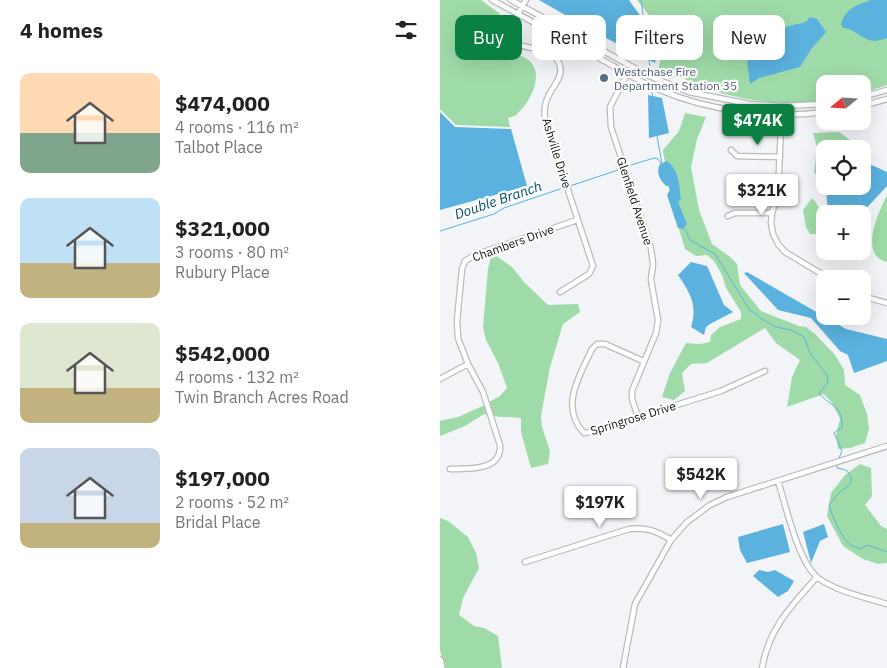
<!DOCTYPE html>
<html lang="en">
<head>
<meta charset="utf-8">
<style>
  body { margin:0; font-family:"IBM Plex Sans",sans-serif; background:#f2f2f2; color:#222; height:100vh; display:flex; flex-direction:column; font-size:19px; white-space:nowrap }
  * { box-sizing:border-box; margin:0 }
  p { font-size:16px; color:#767676 }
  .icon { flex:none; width:28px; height:28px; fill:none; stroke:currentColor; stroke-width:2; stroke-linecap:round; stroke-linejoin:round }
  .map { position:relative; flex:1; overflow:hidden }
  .details { display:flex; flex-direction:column; background:#fff; width:440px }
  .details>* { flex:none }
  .top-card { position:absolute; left:15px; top:15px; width:356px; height:45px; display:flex; gap:10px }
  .needle { width:32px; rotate:252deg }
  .buttons { position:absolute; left:376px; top:75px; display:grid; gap:10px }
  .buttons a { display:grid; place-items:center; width:55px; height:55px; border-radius:10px; background:#fff; box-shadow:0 5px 20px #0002; font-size:25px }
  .price { position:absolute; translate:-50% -42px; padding:0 11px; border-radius:5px; background:#fff; color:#222; font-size:16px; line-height:32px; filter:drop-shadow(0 1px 2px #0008) }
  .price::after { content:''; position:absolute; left:50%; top:30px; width:15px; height:11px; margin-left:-8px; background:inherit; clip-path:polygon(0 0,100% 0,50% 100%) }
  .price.selected { background:#0b8043; color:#fff }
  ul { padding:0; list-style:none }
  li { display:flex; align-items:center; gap:15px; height:125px; padding:0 20px }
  li span { display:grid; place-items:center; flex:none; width:140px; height:100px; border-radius:10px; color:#555 }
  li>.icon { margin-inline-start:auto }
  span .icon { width:60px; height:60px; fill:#fffc; stroke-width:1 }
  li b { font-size:21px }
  h2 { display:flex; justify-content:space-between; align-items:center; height:60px; padding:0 20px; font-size:21px }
  .tag { padding:0 18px; border-radius:10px; background:#fff; box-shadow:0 5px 20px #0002; font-size:18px; line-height:45px }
  .tag.selected { background:#0b8043; color:#fff }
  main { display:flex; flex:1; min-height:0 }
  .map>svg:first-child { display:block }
</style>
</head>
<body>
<main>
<section class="details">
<h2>4 homes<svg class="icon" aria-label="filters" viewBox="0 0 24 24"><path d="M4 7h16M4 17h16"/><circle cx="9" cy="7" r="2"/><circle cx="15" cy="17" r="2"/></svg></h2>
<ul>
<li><span style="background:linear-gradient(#ffd9b3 60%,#7fa58c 0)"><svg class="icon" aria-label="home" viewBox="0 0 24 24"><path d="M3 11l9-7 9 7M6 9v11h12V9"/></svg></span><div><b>$474,000</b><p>4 rooms · 116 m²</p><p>Talbot Place</p></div></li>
<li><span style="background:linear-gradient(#bfe0f5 65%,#c2b280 0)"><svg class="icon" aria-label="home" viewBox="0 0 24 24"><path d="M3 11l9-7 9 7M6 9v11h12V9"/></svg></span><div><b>$321,000</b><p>3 rooms · 80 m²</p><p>Rubury Place</p></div></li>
<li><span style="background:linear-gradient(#dfe7d0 65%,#c2b280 0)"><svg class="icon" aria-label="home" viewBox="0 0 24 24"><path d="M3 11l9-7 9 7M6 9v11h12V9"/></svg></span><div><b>$542,000</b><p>4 rooms · 132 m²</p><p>Twin Branch Acres Road</p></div></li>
<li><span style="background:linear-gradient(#c9d6e8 75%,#c2b280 0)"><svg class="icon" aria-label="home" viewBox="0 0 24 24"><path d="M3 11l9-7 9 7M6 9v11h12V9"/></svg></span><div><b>$197,000</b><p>2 rooms · 52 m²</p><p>Bridal Place</p></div></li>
</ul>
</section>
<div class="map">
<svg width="447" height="668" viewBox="0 0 447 668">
  <rect width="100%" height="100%" fill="#f3f4f7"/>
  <!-- green -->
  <path fill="#9fdba8" d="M0,0H41L59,13L68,53C74,55 82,55 87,59C106,71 91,101 78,113C76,116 71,117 68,118L70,127L16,125L0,109Z
    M197,0H447V85L423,93L422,84H385V100C375,101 364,103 354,103C317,104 280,94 246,82L245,77H230L218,70C228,36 217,25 197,0Z
    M245,113L266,117L257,139L251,167L259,210L272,244L289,256L297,264L300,285L321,311L359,326L366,327L375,334L395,355L404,370L405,385L420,395L427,414L429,429L425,443L410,448L398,449L396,435L400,419L392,403L384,394L347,407L352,377L360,360L336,343L325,328L267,363L251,364L242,373L245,391L234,400L222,397L230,373L246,343L260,344L270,342L271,335L280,327L301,319V312L286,288L282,275L274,261L267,255L256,256L245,249L231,202L223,150L239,131Z
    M399,132L413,142L417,149H385V177L381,178L374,173L377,147L373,133Z
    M447,195V262C418,255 439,211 447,195Z
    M372,198C382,207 383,222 378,234H370L366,227L363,210Z
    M52,253L72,267L84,282L108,305L138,304L140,312L123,324L110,367L101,416L102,427L110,451L108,464L91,468L81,432V418C71,416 62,418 54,416L49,402L60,396L67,388L58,363L46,340L43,327L48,269Z
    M45,405L48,415L44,414L25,426L0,436V421L18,417Z
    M420,464L431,468L432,496L425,505L441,526L447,529V563L438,564L423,559L403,546L387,516L391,493L405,475Z
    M0,518L8,521L28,537L36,553L39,568L23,598L19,615L34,626L44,628L58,636L62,668H5L0,650Z"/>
  <!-- water -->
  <path fill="#5bb2df" d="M99,0H189C201,18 223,40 215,63L160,35Z
    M431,0H447V38C443,39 438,41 434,41C422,40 414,28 403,28L401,24C407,7 416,6 431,0Z
    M370,17L377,19L386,32L372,48L360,67L319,78L310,84L307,61L322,54L345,27L366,22Z
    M208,95L222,98L229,133L209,138Z
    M0,112L15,127L71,129L87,186L0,210Z
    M227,161C239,170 239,184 241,199L238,202L247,224L243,229L238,228L227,195L230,190L229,186H226C219,179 216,172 220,164Z
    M423,161L447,172V186L421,214H388L386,190L394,186H422Z
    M251,262L267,266L284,305L293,312L270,324L266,327L264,335L251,327C258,305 250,293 238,275Z
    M307,272L406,329L447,339V361L414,373L408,355L400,351L371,318L338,310L304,273Z
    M343,524L350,552L307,563L300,550L298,537Z
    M384,524L388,537L380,541L371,563L363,532Z
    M319,570L328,572L335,570L354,581L348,591L338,597L313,576Z"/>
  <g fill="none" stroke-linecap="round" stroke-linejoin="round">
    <!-- stream -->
    <path stroke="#5bb2df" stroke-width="1" d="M201,0L204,21
      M209,60L211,74
      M211,89L213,97
      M217,136L222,164
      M188,166L214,158L218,159L222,165
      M130,186L181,169
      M245,229L250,240L275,254L309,309L322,319L336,327L351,330L364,337L370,353L387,375L388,383L379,393C390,407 403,405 402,427L394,433L402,451L399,458
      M0,231L54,214L64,208L123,188
      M397,466V468L406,470L411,476V483L398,494L389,505C391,514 402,538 409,544C412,546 417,547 420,549L427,545L447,552"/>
    <!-- minor casing -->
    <g stroke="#babbbe" stroke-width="7">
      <path id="minor" d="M52,0C88,19 123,39 159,58C179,69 199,82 220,90C269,111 333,119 385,112
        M71,0L209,76L249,92L309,104L342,106L385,104
        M86,0C42,68 112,33 120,66C123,78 112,87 108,97C104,105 104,112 105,120L153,266L149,274L120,292
        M191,66L170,107L171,127L211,248L213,264L211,280L218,320L216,333L192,391V399L198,417
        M422,97L447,90
        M342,106L338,193L332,213L331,223L333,234L338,244L345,252L390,279
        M422,106L447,99
        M291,150L297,156L340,157
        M288,216L295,213H332
        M422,296L447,303
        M203,361L165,344H157L152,349C140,375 119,407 144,433L151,432L281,391L325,371
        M0,379L28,364
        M10,469C28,469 62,471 60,445L43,392L28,364L18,338L17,321L22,269L25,261L35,255L137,220
        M338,481C346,506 358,562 378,578C398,592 424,597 447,604
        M85,562L189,529C206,527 217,531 231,540
        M183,668L195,604L231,540L247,522L270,505L287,497L447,446
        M322,668C329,628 351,606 377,577"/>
    </g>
    <!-- major casing -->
    <g stroke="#babbbe" stroke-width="8">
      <path id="major" d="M0,660L2,668"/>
    </g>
    <!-- minor -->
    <use href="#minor" stroke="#fff" stroke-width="4.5"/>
    <!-- major -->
    <use href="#major" stroke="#fff" stroke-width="5.5"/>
  </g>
  <!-- markers -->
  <circle fill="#5c6f8a" stroke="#fff" stroke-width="2" cx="164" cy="78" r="5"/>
  <g text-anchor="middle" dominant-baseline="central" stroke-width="4.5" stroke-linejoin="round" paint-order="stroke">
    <!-- service labels -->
    <g font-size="12" fill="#4e5e75" stroke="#fff" text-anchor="start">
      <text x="174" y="71">Westchase Fire<tspan x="174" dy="14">Department Station 35</tspan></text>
    </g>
    <!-- street labels -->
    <g font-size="12" fill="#141415" stroke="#fff">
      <text transform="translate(117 153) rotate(73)">Ashville Drive</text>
      <text transform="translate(195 201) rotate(72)">Glenfield Avenue</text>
      <text transform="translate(73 243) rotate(-20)">Chambers Drive</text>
      <text transform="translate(193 418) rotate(-17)">Springrose Drive</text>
    </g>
    <!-- water labels -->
    <g font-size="14" font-style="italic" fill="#014d6b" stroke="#fff">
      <text transform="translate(58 200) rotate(-19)">Double Branch</text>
    </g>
  </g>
</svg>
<div class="buttons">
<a><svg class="needle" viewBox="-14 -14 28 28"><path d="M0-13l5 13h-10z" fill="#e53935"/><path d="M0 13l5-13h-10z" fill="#767676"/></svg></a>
<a><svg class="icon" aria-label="locate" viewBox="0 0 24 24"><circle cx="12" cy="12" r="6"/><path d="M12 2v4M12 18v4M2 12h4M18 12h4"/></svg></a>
<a>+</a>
<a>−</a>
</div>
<b class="price selected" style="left:318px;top:146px">$474K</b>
<b class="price" style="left:322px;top:216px">$321K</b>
<b class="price" style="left:261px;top:500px">$542K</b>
<b class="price" style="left:160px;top:528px">$197K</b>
<div class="top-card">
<a class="tag selected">Buy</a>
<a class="tag">Rent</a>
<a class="tag">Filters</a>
<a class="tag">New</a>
</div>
</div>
</main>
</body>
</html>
